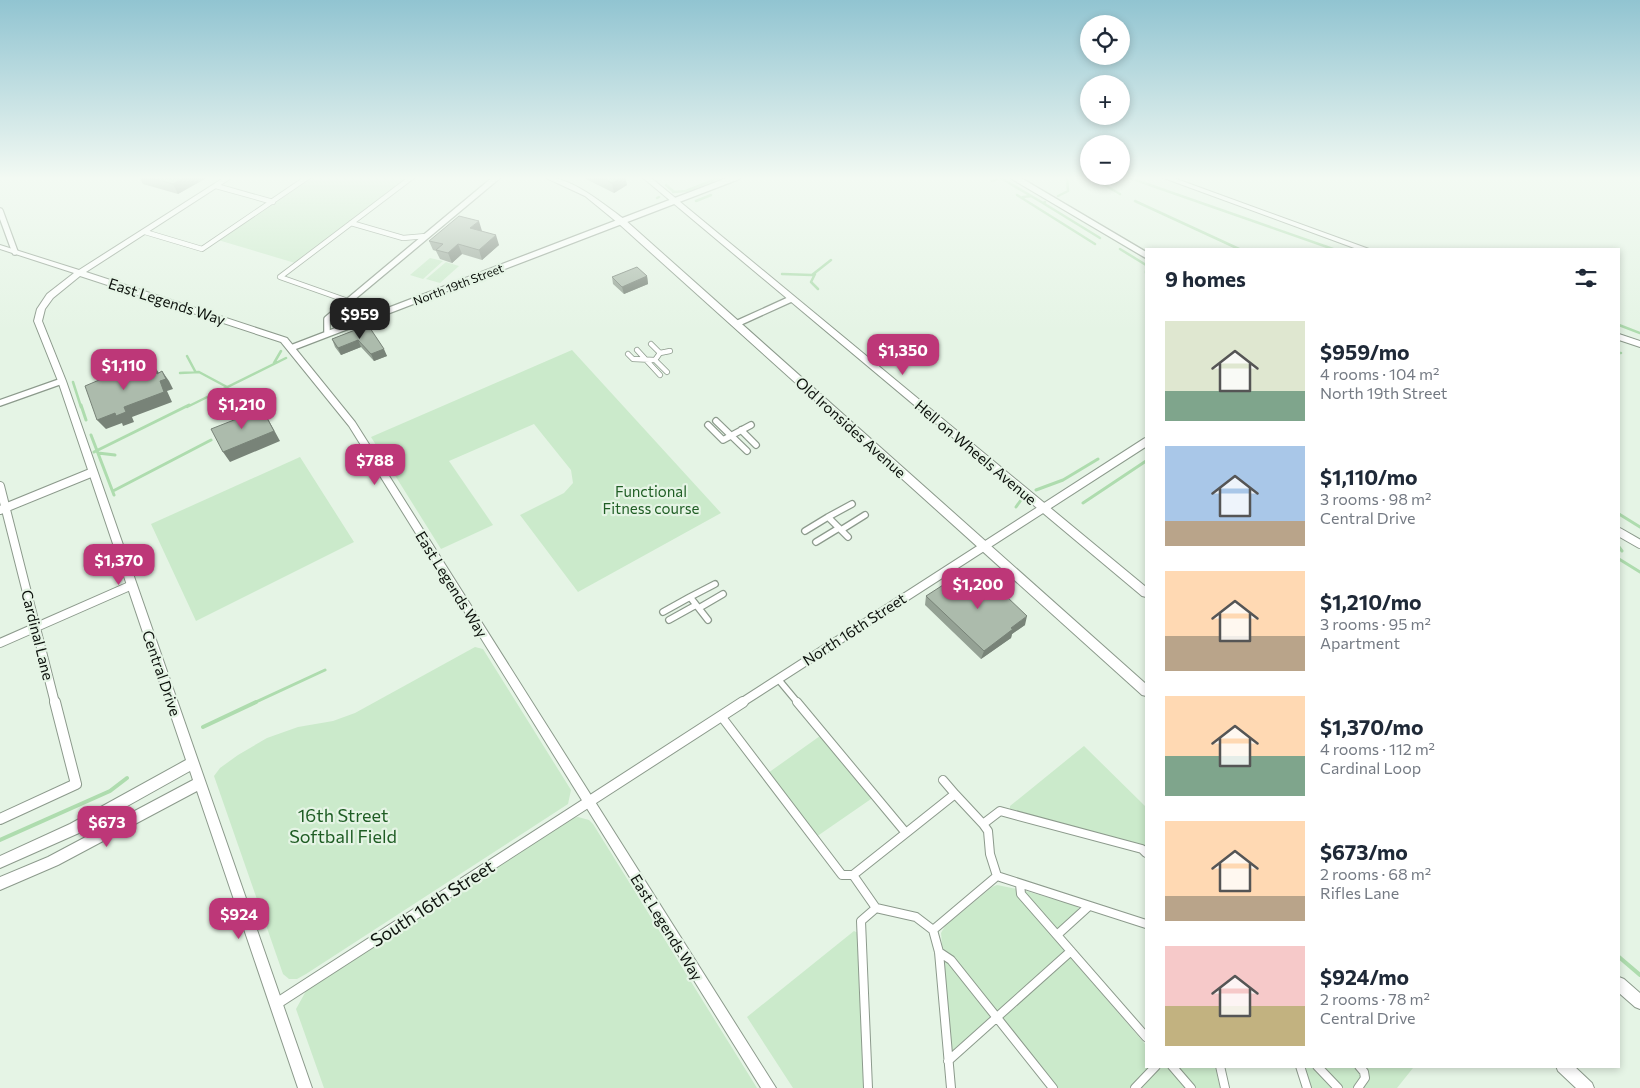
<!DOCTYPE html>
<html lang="en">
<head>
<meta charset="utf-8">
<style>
  body { margin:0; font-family:Commissioner,sans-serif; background:#f6f6f7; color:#1f2937; height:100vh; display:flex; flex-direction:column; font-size:19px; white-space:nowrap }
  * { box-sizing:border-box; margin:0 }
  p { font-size:16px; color:#747a83 }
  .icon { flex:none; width:28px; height:28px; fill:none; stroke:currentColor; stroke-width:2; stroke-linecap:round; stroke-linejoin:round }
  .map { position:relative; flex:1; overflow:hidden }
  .panel { position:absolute; left:1145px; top:248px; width:475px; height:820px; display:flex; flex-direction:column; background:#fff; border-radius:0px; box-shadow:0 2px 8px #0003 }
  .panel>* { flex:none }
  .fabs { position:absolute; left:1080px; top:15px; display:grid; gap:10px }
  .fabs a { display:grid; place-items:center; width:50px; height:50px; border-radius:50%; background:#fff; box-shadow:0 2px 8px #0003; font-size:25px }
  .price { position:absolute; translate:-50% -42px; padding:0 11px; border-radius:10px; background:#bd3778; color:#fff; font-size:16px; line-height:32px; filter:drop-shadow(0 1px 2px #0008) }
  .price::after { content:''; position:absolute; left:50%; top:30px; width:15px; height:11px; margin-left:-8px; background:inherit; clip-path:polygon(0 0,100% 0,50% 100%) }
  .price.selected { background:#222; color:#fff }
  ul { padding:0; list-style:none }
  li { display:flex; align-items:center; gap:15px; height:125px; padding:0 20px }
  li span { display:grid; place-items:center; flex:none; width:140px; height:100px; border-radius:0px; color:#555 }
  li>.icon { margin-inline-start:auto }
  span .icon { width:60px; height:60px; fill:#fffc; stroke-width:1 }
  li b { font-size:21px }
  h2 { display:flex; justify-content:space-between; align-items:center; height:60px; padding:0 20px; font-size:21px }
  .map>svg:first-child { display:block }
</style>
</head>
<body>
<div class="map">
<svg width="1640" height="1088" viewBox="0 0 1640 1088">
  <rect width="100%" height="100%" fill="#e5f4e5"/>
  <!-- green -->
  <path fill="#cbeacb" d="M311,177H410L295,263L218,240Z
    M430,258L443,261L423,279L410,275Z
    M446,262L459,266L440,283L426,279Z
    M572,350L721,513L578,592L520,515L564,493L573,483L571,470L534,424L449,461L493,525L441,549L371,437Z
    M300,457L354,542L196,621L151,524Z
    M475,647L483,649L571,790L568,804L306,974L297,979H289L283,974L214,776L220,768L238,755L267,738L298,727L333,721L355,713Z
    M820,736L871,796V799L816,837L768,773Z
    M1084,746L1146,807V848L1010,809V806Z
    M578,817L589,820L593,824L757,1088H324L296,1009L306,991L573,818Z
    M997,885L1026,891L1077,906L1079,910L1051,935L1146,1045V1066H1215L1220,1088H1057L996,1012L952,1051L941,933L945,926L992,887Z
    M854,931L858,933L865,1088H793L747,1017Z
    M1304,1066H1412L1413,1068L1397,1088H1311Z"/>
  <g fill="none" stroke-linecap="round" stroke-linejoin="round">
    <!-- stream-far2 -->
    <path stroke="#aedcae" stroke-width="2.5" d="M999,177L1043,203L1045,202
      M1091,177L1120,194
      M1127,177L1333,249
      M1293,177H1328
      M992,181L1000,178
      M666,185L674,192
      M673,192L686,191L721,177
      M1017,195L1095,244
      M1058,196L1068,191L1067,177
      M1023,197L1031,196
      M657,198L659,197
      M696,201L711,195
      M1135,201L1239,249
      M1043,203L1100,238
      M1120,249L1146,265
      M1146,271V273
      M782,274L812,275L831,260
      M815,274L811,282L818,289
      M1619,325L1640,333
      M1619,353H1621
      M187,356L195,371
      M274,363L281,351
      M180,373L199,372L227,387
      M73,382L81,407
      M187,407L286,358"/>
    <!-- stream-far1 -->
    <path stroke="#aedcae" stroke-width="3" d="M81,405L86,420
      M91,435L114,495
      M94,452L189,405
      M98,453L115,455
      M1036,490L1063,480L1098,459
      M113,491L211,440
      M1083,503L1146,461
      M1016,507L1021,500
      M1619,514L1640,527
      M1619,547L1622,551
      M1619,559L1640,572
      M254,703L325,670"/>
    <!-- stream -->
    <path stroke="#aedcae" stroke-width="4" d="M203,727L256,702
      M0,840L110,791L127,778
      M1619,957L1640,975"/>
    <!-- pedestrian-far2 casing -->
    <g stroke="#8c9a8c" stroke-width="6">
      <path id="pedestrian-far2" d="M216,186L273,202
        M351,223L403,238L426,236
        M145,232L202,249L308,177
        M348,301L280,277L412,177
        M651,344L660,353
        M637,350L660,375
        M628,354L633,359L655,360L660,353L670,351
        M655,360L667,372"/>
    </g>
    <!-- pedestrian-far1 casing -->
    <g stroke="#8c9a8c" stroke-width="8">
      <path id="pedestrian-far1" d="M716,421L747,451
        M708,425L723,440L751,425
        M741,430L756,445
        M828,517L852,504
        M841,530L865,515
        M805,531L828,517L848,537
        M816,542L839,528
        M699,608L723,594
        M663,612L690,597
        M669,620L696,605
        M708,620L690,597L715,584
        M778,679L798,703"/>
    </g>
    <!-- pedestrian casing -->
    <g stroke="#8c9a8c" stroke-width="10">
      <path id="pedestrian" d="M797,702L906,833L853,875L876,908
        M721,716L842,875H853
        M943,780L955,794
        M906,833L955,794L983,824
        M997,876L990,854L988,831L983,824L1000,811L1142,849L1146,853
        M1020,884L1021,894L1146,1037
        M1057,935L1089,906
        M939,952L951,960L1053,1088
        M948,1061L1071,951
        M1172,1066L1191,1088
        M1220,1066L1225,1088
        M1300,1066L1307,1088
        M1317,1066L1338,1088
        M868,1088L861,921L876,908L916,917L933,930
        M951,1088L939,952L933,930L997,876L1146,924
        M1135,1088L1156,1066
        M1358,1088L1365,1078L1364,1072L1359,1066"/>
    </g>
    <!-- minor-far2 casing -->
    <g stroke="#8c9a8c" stroke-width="8">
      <path id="minor-far2" d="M1014,177L1146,255
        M0,211L15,252
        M736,324L791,299
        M327,334V319L497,177
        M291,348L737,177
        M0,403L62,381"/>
    </g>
    <!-- minor-far1 casing -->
    <g stroke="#8c9a8c" stroke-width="10">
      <path id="minor-far1" d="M0,486L55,703
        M0,510L93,472
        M1619,532L1640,544
        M0,643L132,585
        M741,703L1146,442"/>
    </g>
    <!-- minor casing -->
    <g stroke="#8c9a8c" stroke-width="12">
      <path id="minor" d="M0,819L76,784L55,702
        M276,1004L743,702"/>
    </g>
    <!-- tertiary casing -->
    <g stroke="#8c9a8c" stroke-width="2">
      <path id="tertiary" d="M225,177H233L86,272L287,338L355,422L776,1088H761L349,426L281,342L80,276L53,298L45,309L42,321L66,381L312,1088H298L197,791L58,865L0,890V877L48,857L193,780L190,771L79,833L0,868V856L70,824L186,760L58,381L34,321L37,309L47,294L74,273L0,249V245L79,270Z
        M544,177C572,177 602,203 624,219L1146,684V696L1142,695L618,223L585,196Z
        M642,177H650L1146,587V597L1142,596Z
        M1161,177H1171L1369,249H1357Z
        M1619,334L1640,341V347L1619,340Z
        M1619,977L1624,979L1640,993V1009L1635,1007L1619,993Z
        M1556,1066H1574L1592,1083L1594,1088H1576L1558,1071Z"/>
    </g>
    <!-- pedestrian-far2 -->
    <use href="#pedestrian-far2" stroke="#fff" stroke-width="4.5"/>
    <!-- pedestrian-far1 -->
    <use href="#pedestrian-far1" stroke="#fff" stroke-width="5.5"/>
    <!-- pedestrian -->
    <use href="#pedestrian" stroke="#fff" stroke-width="8"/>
    <!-- minor-far2 -->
    <use href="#minor-far2" stroke="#fff" stroke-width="5.5"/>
    <!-- minor-far1 -->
    <use href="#minor-far1" stroke="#fff" stroke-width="8"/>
    <!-- minor -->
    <use href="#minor" stroke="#fff" stroke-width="10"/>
    <!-- tertiary -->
    <use href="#tertiary" fill="#fff" fill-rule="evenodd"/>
  </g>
  <!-- wall -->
  <path fill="#94a194" d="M139,177H208L178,194L143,184Z
    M582,177H625L627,185L614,193Z
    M481,231L499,245L482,260L462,254L452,263L440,259L436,251L433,250L429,241Z
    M647,276L648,284L624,294L613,284L612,277Z
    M368,325L387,356L374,361L361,347L341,355L335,347L332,339Z
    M969,587L1025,625L1012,634L1011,638L981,659L925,605L926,596Z"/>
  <!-- shaded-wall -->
  <path fill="#788378" d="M186,177H208L178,194L173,184Z
    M622,177H625L627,185L614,193L612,183Z
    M479,221L482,231L473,238L470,228Z
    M496,235L499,245L482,260L479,250Z
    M458,244L462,254L452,263L448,253Z
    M647,276L648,284L624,294L622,287Z
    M358,340L361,347L341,355L338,348Z
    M384,349L387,356L374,361L371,354Z
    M152,363L159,373L162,371L169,381L173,389L167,391L172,402L132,417L134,422L123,426L122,423L106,429L97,420L124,407L157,374Z
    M262,409L268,419L280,441L230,462L223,452Z
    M1027,616L1025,625L1012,634L1011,638L981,659L984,651L1011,628Z"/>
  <!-- building -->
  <path fill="#acbbac" stroke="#788378" d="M148,177H186L173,184Z
    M599,177H622L612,183Z
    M459,216L479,221L470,228L496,235L479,250L458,244L448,253L436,250L443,244L429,241Z
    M637,267L647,276L622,287L612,277Z
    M368,325L384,349L371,354L358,340L338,348L332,339Z
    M152,363L157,374L162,371L166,379L160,381L164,392L124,407L126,412L116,416L115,413L97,420L85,386L111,375L112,378Z
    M262,409L274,431L223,452L211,429Z
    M957,576L969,587L985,576L1027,616L1011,628L1013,629L984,651L926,596Z"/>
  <!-- sky -->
  <linearGradient id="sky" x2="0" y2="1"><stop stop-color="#91c4d1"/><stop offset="0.54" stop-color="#f3faf3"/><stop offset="1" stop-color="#f3faf3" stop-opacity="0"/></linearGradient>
  <rect width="1640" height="330" fill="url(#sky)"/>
  <g text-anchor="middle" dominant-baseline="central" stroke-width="4.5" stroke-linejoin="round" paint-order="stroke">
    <!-- far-street labels -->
    <g font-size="12" fill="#0c110c" stroke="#e5f4e5">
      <text transform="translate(458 284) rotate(-21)">North 19th Street</text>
    </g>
    <!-- street labels -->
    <g font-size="15" fill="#0c110c" stroke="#e5f4e5">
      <text transform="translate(167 301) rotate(18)">East Legends Way</text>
      <text transform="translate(851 427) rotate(42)">Old Ironsides Avenue</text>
      <text transform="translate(976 452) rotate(40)">Hell on Wheels Avenue</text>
      <text transform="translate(452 584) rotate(58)">East Legends Way</text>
      <text transform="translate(854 629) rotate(-33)">North 16th Street</text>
      <text transform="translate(38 635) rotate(76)">Cardinal Lane</text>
      <text transform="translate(162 673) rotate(71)">Central Drive</text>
      <text transform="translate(667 927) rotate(58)">East Legends Way</text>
    </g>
    <!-- park labels -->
    <g font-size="15" fill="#1f5d24" stroke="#e5f4e5">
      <text x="651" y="491">Functional<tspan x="651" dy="17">Fitness course</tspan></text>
    </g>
    <!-- near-park labels -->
    <g font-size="18" fill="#1f5d24" stroke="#e5f4e5">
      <text x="343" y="815">16th Street<tspan x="343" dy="21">Softball Field</tspan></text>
    </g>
    <!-- near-street labels -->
    <g font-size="18" fill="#0c110c" stroke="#e5f4e5">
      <text transform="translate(432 903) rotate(-33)">South 16th Street</text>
    </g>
  </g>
</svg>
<div class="fabs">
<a><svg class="icon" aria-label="locate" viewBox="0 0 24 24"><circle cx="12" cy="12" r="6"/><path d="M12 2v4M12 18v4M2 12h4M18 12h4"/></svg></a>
<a>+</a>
<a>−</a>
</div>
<b class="price selected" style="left:360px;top:340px">$959</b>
<b class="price" style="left:903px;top:376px">$1,350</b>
<b class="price" style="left:124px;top:391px">$1,110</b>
<b class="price" style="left:242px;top:430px">$1,210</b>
<b class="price" style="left:375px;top:486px">$788</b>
<b class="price" style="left:119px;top:586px">$1,370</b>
<b class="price" style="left:978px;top:610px">$1,200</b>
<b class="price" style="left:107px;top:848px">$673</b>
<b class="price" style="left:239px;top:940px">$924</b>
<section class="panel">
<h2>9 homes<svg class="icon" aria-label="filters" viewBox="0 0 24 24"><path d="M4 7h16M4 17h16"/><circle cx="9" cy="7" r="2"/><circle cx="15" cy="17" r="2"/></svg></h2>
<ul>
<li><span style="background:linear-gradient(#dfe7d0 70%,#7fa58c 0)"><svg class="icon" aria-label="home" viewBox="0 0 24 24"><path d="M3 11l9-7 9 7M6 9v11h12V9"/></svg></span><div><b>$959/mo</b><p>4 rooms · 104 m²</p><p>North 19th Street</p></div></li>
<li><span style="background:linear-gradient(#a9c7e8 75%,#b9a48a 0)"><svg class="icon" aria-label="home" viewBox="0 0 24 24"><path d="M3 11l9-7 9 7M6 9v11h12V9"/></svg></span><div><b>$1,110/mo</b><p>3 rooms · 98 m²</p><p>Central Drive</p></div></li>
<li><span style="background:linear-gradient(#ffd9b3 65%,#b9a48a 0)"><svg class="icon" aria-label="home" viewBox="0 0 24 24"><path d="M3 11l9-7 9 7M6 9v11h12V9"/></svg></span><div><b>$1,210/mo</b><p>3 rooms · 95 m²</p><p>Apartment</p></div></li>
<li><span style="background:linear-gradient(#ffd9b3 60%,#7fa58c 0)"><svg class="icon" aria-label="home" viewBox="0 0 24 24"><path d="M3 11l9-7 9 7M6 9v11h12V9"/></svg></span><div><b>$1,370/mo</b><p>4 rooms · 112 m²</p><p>Cardinal Loop</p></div></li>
<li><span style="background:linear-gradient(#ffd9b3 75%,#b9a48a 0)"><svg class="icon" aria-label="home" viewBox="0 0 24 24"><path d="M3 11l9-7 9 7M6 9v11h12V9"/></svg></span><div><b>$673/mo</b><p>2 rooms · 68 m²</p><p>Rifles Lane</p></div></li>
<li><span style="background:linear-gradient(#f6c9c9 60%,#c2b280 0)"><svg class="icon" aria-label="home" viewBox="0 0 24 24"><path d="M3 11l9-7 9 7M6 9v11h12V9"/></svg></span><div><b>$924/mo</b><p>2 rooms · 78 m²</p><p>Central Drive</p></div></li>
</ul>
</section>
</div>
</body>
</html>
